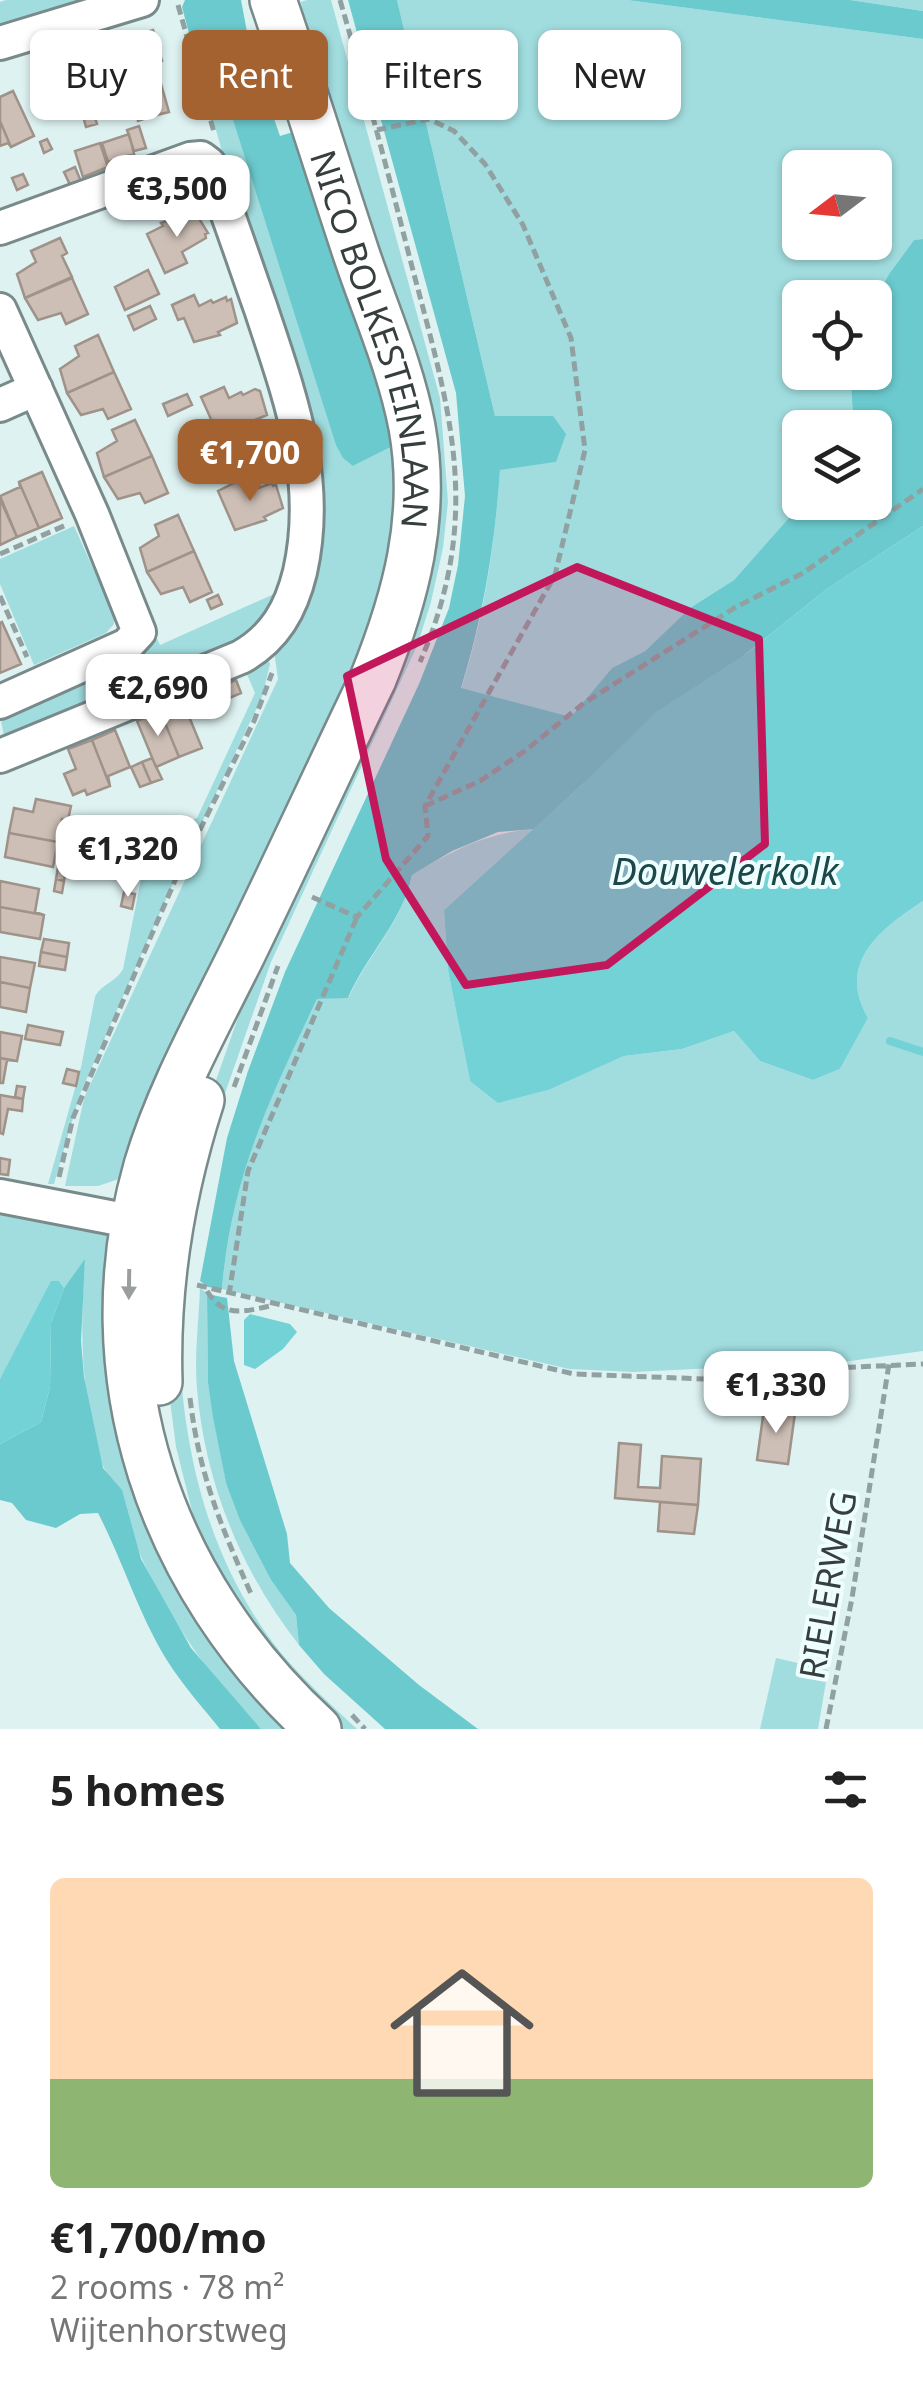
<!DOCTYPE html>
<html lang="en">
<head>
<meta charset="utf-8">
<style>
  body { margin:0; font-family:"Noto Sans",sans-serif; background:#f6f6f6; color:#222; height:100vh; display:flex; flex-direction:column; font-size:38px; white-space:nowrap }
  * { box-sizing:border-box; margin:0 }
  p { font-size:32px; color:#767676 }
  .icon { flex:none; width:55px; height:55px; fill:none; stroke:currentColor; stroke-width:2; stroke-linecap:round; stroke-linejoin:round }
  .map { position:relative; height:1729px; overflow:hidden }
  .drawer { display:flex; flex-direction:column; background:#fff; flex:1 }
  .drawer>* { flex:none }
  .banner { position:absolute; left:30px; top:30px; width:865px; height:90px; display:flex; gap:20px }
  .needle { width:65px; rotate:254deg }
  .fabs { position:absolute; left:782px; top:150px; display:grid; gap:20px }
  .fabs a { display:grid; place-items:center; width:110px; height:110px; border-radius:15px; background:#fff; box-shadow:0 2px 8px #0004; font-size:50px }
  .price { position:absolute; translate:-50% -85px; padding:0 22px; border-radius:20px; background:#fff; color:#222; font-size:32px; line-height:65px; filter:drop-shadow(0 2px 5px #0008) }
  .price::after { content:''; position:absolute; left:50%; top:60px; width:30px; height:22px; margin-left:-15px; background:inherit; clip-path:polygon(0 0,100% 0,50% 100%) }
  .price.on { background:#a46230; color:#fff }
  ul { padding:0; list-style:none }
  li { display:grid; align-content:center; gap:20px; height:530px; padding:0 50px }
  li span { display:grid; place-items:center; height:310px; border-radius:15px; color:#555 }
  li>.icon { margin-inline-start:auto }
  span .icon { width:180px; height:180px; fill:#fffc; stroke-width:1 }
  li b { font-size:42px }
  h2 { display:flex; justify-content:space-between; align-items:center; height:120px; padding:0 50px; font-size:42px }
  .chip { padding:0 35px; border-radius:15px; background:#fff; box-shadow:0 2px 8px #0004; font-size:35px; line-height:90px }
  .chip.on { background:#a46230; color:#fff }
  .map>svg:first-child { display:block }
</style>
</head>
<body>
<div class="map">
<svg width="923" height="1729" viewBox="0 0 923 1729">
  <rect width="100%" height="100%" fill="#def2f2"/>
  <!-- green -->
  <path fill="#a1dddf" fill-rule="evenodd" d="M6,0H123L0,33V2Z
    M307,0H331L440,398L448,502L443,548L431,602L417,646L271,962L216,1119L214,1086L248,989L430,535L315,84L301,2Z
    M397,0H627L923,39V239L914,240L889,274L875,299L800,298V372L850,373L854,427L800,428L802,503L734,580L690,608L645,651L612,668L571,718L461,689C484,617 495,544 500,469L555,462L553,416H495ZM800,168H875V242H800Z
    M850,0H923V11Z
    M194,52L222,85L353,466L395,445L398,511L379,617L122,1178L98,1186H65L84,1098L278,679L274,651L319,495Z
    M74,526L114,615V624L106,633L34,665L0,584V559Z
    M285,589L262,633L5,742L0,715L152,628L160,645Z
    M266,655L270,664L262,697L174,881L80,1094L54,1184H48L81,1067L95,997C100,985 116,982 123,969L149,840L197,818L255,693L243,665Z
    M534,829L444,910L448,970L470,1081L551,1089L624,1056L682,1049L734,1031L760,1061L813,1080L840,1069L868,1018C836,963 880,929 923,901V1351L850,1361L755,1366L634,1372L569,1369L222,1289C231,1178 270,1097 317,999L349,997C368,954 403,921 412,875C454,850 485,833 534,829Z
    M0,1206L106,1233L115,1244L127,1424L292,1729H261C212,1681 172,1623 143,1561C133,1541 130,1517 123,1496C119,1484 107,1476 102,1464C80,1399 80,1329 85,1261L64,1288L59,1281L0,1379Z
    M200,1287L207,1294L208,1383L226,1483L271,1580L296,1615L299,1645C241,1571 205,1483 197,1389C194,1356 199,1320 200,1287Z
    M179,1346C184,1457 210,1564 281,1653C304,1680 331,1705 357,1729H339L254,1633L209,1553L193,1515L176,1447L168,1385Z
    M776,1658L828,1670L818,1729H760Z"/>
  <!-- forest -->
  <path fill="#6bcace" d="M185,0H241L251,53L280,136L293,132L379,374L395,445L353,466L343,458L336,445L222,85L194,52L182,7Z
    M348,0H397L495,416H553L566,434L556,462L500,470C495,545 483,617 461,688L571,717L612,668L645,651L690,608L734,580L802,503L875,502V428L854,427L850,373L875,372V299L889,274L914,240L923,239V526L827,589L583,784L534,829L498,832L452,851L412,875C403,921 367,954 348,998L317,999C270,1098 231,1178 222,1289L208,1287L200,1281L227,1138L248,1071L285,972L419,684L449,608L458,565L465,496L456,393Z
    M627,0H850L923,11V39Z
    M85,1259L81,1341L84,1377L103,1468L122,1490L141,1559L191,1648L261,1729H220C204,1709 186,1689 172,1668C140,1620 124,1563 98,1513L80,1514L56,1528L26,1520L12,1503L0,1500V1444L41,1422L50,1387L51,1323L64,1288Z
    M207,1294L227,1298L234,1361L287,1534L290,1563L329,1608L419,1685L478,1729H385L324,1674L299,1645L296,1615L271,1580L240,1520L226,1483L213,1417L208,1383Z"/>
  <!-- water -->
  <path fill="#72d2d6" d="M923,526V901C880,929 836,963 868,1018L840,1069L813,1080L760,1061L734,1031L682,1049L624,1056L551,1089L498,1103L470,1081L448,970L444,910L583,784L656,712L747,653L827,589Z
    M51,1281H59L64,1288L51,1323L50,1387L41,1422L0,1444V1379Z
    M250,1314L290,1324L297,1332L283,1349L255,1369L244,1365V1320Z"/>
  <g fill="none" stroke-linecap="round" stroke-linejoin="round">
    <!-- stream -->
    <path stroke="#72d2d6" stroke-width="8" d="M890,1041L923,1052"/>
  </g>
  <!-- building -->
  <path fill="#cdbfb6" stroke="#9f9289" stroke-width="2.5" d="M153,30L162,61L155,63L169,112L153,116L130,37Z
    M130,37L153,116L138,121L126,79L130,78L129,71L120,74L110,43Z
    M99,46L108,77L99,79L100,86L104,85L111,114L99,118L95,104L92,105L77,52Z
    M77,52L92,105L68,112L61,90L54,91L46,62Z
    M13,91L34,136L11,147L0,121V97Z
    M92,109L97,124L86,127L82,112Z
    M0,121L11,147L8,143L0,146Z
    M139,126L146,148L134,151L127,130Z
    M129,134L134,154L108,162L102,143Z
    M47,139L52,149L44,153L40,142Z
    M100,143L108,167L83,177L75,151Z
    M75,167L82,184L72,189L64,172Z
    M23,174L28,185L17,190L12,178Z
    M195,212L208,233L205,234L206,238L182,252L187,263L165,273L147,234L163,226L161,223Z
    M60,238L67,253L62,256L72,277L25,298L17,274L36,262L31,251Z
    M148,270L159,294L125,310L115,287Z
    M72,278L88,314L66,324L61,313L38,320L25,298Z
    M194,295L199,306L211,300L213,303L226,297L227,301L231,299L237,323L218,332L220,335L194,342L184,318L178,320L172,305Z
    M150,306L156,319L134,330L128,316Z
    M98,335L114,372L67,393L60,369L79,356L75,346Z
    M114,372L131,409L108,419L103,409L81,415L67,393Z
    M224,387L229,398L241,392L243,395L255,389L260,391L267,415L248,423L250,427L219,437L201,397Z
    M187,394L192,405L168,416L163,404Z
    M135,420L152,456L104,477L97,453L117,441L112,430Z
    M152,456L168,493L145,503L140,493L118,499L104,477Z
    M42,472L62,518L39,528L19,482Z
    M240,480L245,491L258,486L259,488L272,483L273,486L276,485L283,508L264,517L266,520L235,530L218,491Z
    M19,482L39,528L17,537L0,496L20,487Z
    M0,499L17,537L0,545Z
    M178,515L194,551L147,572L140,548L159,536L155,525Z
    M194,551L212,592L190,602L183,587L161,594L147,572Z
    M218,595L222,604L211,609L207,600Z
    M2,622L21,664L0,673V623Z
    M236,680L241,693L220,702L215,689Z
    M183,702L202,748L179,757L160,711Z
    M160,711L179,757L156,767L137,721Z
    M115,730L130,767L108,776L110,786L92,740Z
    M92,740L110,786L87,795L85,790L73,795L64,774L76,769L68,749Z
    M152,758L162,779L151,783L142,762Z
    M142,762L151,783L140,787L131,767Z
    M36,799L71,806L68,820L62,819L58,842L9,833L14,808L33,812Z
    M9,833L58,842L53,867L5,857Z
    M58,867L66,869L64,881L56,879Z
    M56,879L64,881L62,893L54,891Z
    M0,881L39,889L35,912L44,915L0,907Z
    M124,892L135,894L132,909L121,906Z
    M0,907L44,915L40,939L0,932Z
    M44,939L69,943L67,957L41,952Z
    M41,952L67,957L65,970L39,966Z
    M0,957L35,963L30,988L0,982Z
    M0,982L30,988L26,1012L0,1007Z
    M28,1025L63,1032L60,1045L25,1039Z
    M0,1032L22,1036L17,1061L0,1058Z
    M0,1058L17,1061L7,1060L3,1083H0Z
    M67,1069L79,1072L76,1086L63,1083Z
    M17,1086L25,1087L23,1099L15,1097Z
    M0,1095L23,1099L22,1111L8,1109L3,1134L0,1133Z
    M0,1158L10,1160L8,1175L0,1174Z
    M764,1409L795,1413L788,1464L757,1460Z
    M619,1443L641,1445L638,1487L660,1488L662,1456L701,1459L698,1505L615,1498Z
    M660,1502L698,1505L694,1534L658,1531Z"/>
  <g fill="none" stroke-linecap="round" stroke-linejoin="round">
    <!-- street casing -->
    <g stroke="#798a8b" stroke-width="38">
      <path id="street" d="M0,43L142,0
        M0,228L190,159L201,158L209,164C228,212 244,261 261,309C290,397 321,479 300,572C291,609 275,638 241,657L0,756
        M0,310L92,514L139,632L127,645L0,702
        M0,405L36,389
        M0,1196L135,1222L157,1223"/>
    </g>
    <!-- secondary casing -->
    <g stroke="#798a8b" stroke-width="50">
      <g id="secondary">
        <path id="s1" d="M273,0C302,84 328,169 356,253C375,310 401,368 412,427C428,516 406,597 373,679C329,770 287,862 243,952C209,1021 169,1092 147,1166C87,1376 160,1584 318,1729"/>
        <path d="M159,1382C156,1288 172,1190 201,1100"/>
      </g>
    </g>
    <!-- path -->
    <path stroke="#91a0a0" stroke-width="5" stroke-dasharray="10 5" stroke-linecap="butt" d="M340,0C365,86 388,172 410,259C449,408 485,512 420,662
      M178,5L214,132
      M0,554L66,525
      M0,596L27,657
      M425,806L480,781L526,750L584,703L736,607L803,573L923,489
      M312,897L357,917L428,836L425,806L555,575L585,450L571,338L523,225L485,164L454,131L429,119L377,130
      M234,1087L278,966
      M59,1177L73,1118L91,1075L177,876L254,721L272,673
      M197,1285L574,1374L705,1379L766,1371L923,1364
      M207,1291C224,1318 242,1312 270,1306
      M229,1295L248,1171L357,917
      M190,1398C199,1475 221,1526 252,1596
      M352,1715L365,1729
      M826,1729L852,1598L889,1364"/>
    <!-- street -->
    <use href="#street" stroke="#fff" stroke-width="32"/>
    <!-- secondary -->
    <use href="#secondary" stroke="#fff" stroke-width="45"/>
  </g>
  <!-- one-way arrows -->
  <defs><path id="oneway-solid" d="M-6-.8H1V-3.2L6.5 0L1 3.2V.8H-6Z" transform="scale(2.5)"/></defs>
  <use fill="#9a9e9e" href="#oneway-solid" transform="translate(129 1284) rotate(91)"/>
  <!-- marked area -->
  <path fill="#c2185b" fill-opacity="0.2" stroke="#c2185b" stroke-width="8" stroke-linejoin="round" d="M577,567L759,639L765,844L607,965L466,985L386,859L347,676Z"/>
  <g text-anchor="middle" dominant-baseline="central" stroke-width="8" stroke-linejoin="round" paint-order="stroke">
    <!-- street labels -->
    <g font-size="35" fill="#363e3e" stroke="#eefeff">
      <text stroke="none"><textPath href="#s1" startOffset="355">NICO BOLKESTEINLAAN</textPath></text>
      <text transform="translate(827 1585) rotate(-80)">RIELERWEG</text>
    </g>
    <!-- water labels -->
    <g font-size="38" font-style="italic" fill="#1c484a" stroke="#eefeff">
      <text x="725" y="870">Douwelerkolk</text>
    </g>
  </g>
</svg>
<div class="fabs">
<a><svg class="needle" viewBox="-14 -14 28 28"><path d="M0-13l5 13h-10z" fill="#e53935"/><path d="M0 13l5-13h-10z" fill="#767676"/></svg></a>
<a><svg class="icon" aria-label="locate" viewBox="0 0 24 24"><circle cx="12" cy="12" r="6"/><path d="M12 2v4M12 18v4M2 12h4M18 12h4"/></svg></a>
<a><svg class="icon" aria-label="layers" viewBox="0 0 24 24"><path d="M12 4l9 5-9 5-9-5zM3 14l9 5 9-5"/></svg></a>
</div>
<b class="price" style="left:177px;top:240px">€3,500</b>
<b class="price on" style="left:250px;top:504px">€1,700</b>
<b class="price" style="left:158px;top:739px">€2,690</b>
<b class="price" style="left:128px;top:900px">€1,320</b>
<b class="price" style="left:776px;top:1436px">€1,330</b>
<div class="banner">
<a class="chip">Buy</a>
<a class="chip on">Rent</a>
<a class="chip">Filters</a>
<a class="chip">New</a>
</div>
</div>
<section class="drawer">
<h2>5 homes<svg class="icon" aria-label="filters" viewBox="0 0 24 24"><path d="M4 7h16M4 17h16"/><circle cx="9" cy="7" r="2"/><circle cx="15" cy="17" r="2"/></svg></h2>
<ul>
<li><span style="background:linear-gradient(#ffd9b3 65%,#8fb573 0)"><svg class="icon" aria-label="home" viewBox="0 0 24 24"><path d="M3 11l9-7 9 7M6 9v11h12V9"/></svg></span><div><b>€1,700/mo</b><p>2 rooms · 78 m²</p><p>Wijtenhorstweg</p></div></li>
</ul>
</section>
</body>
</html>
